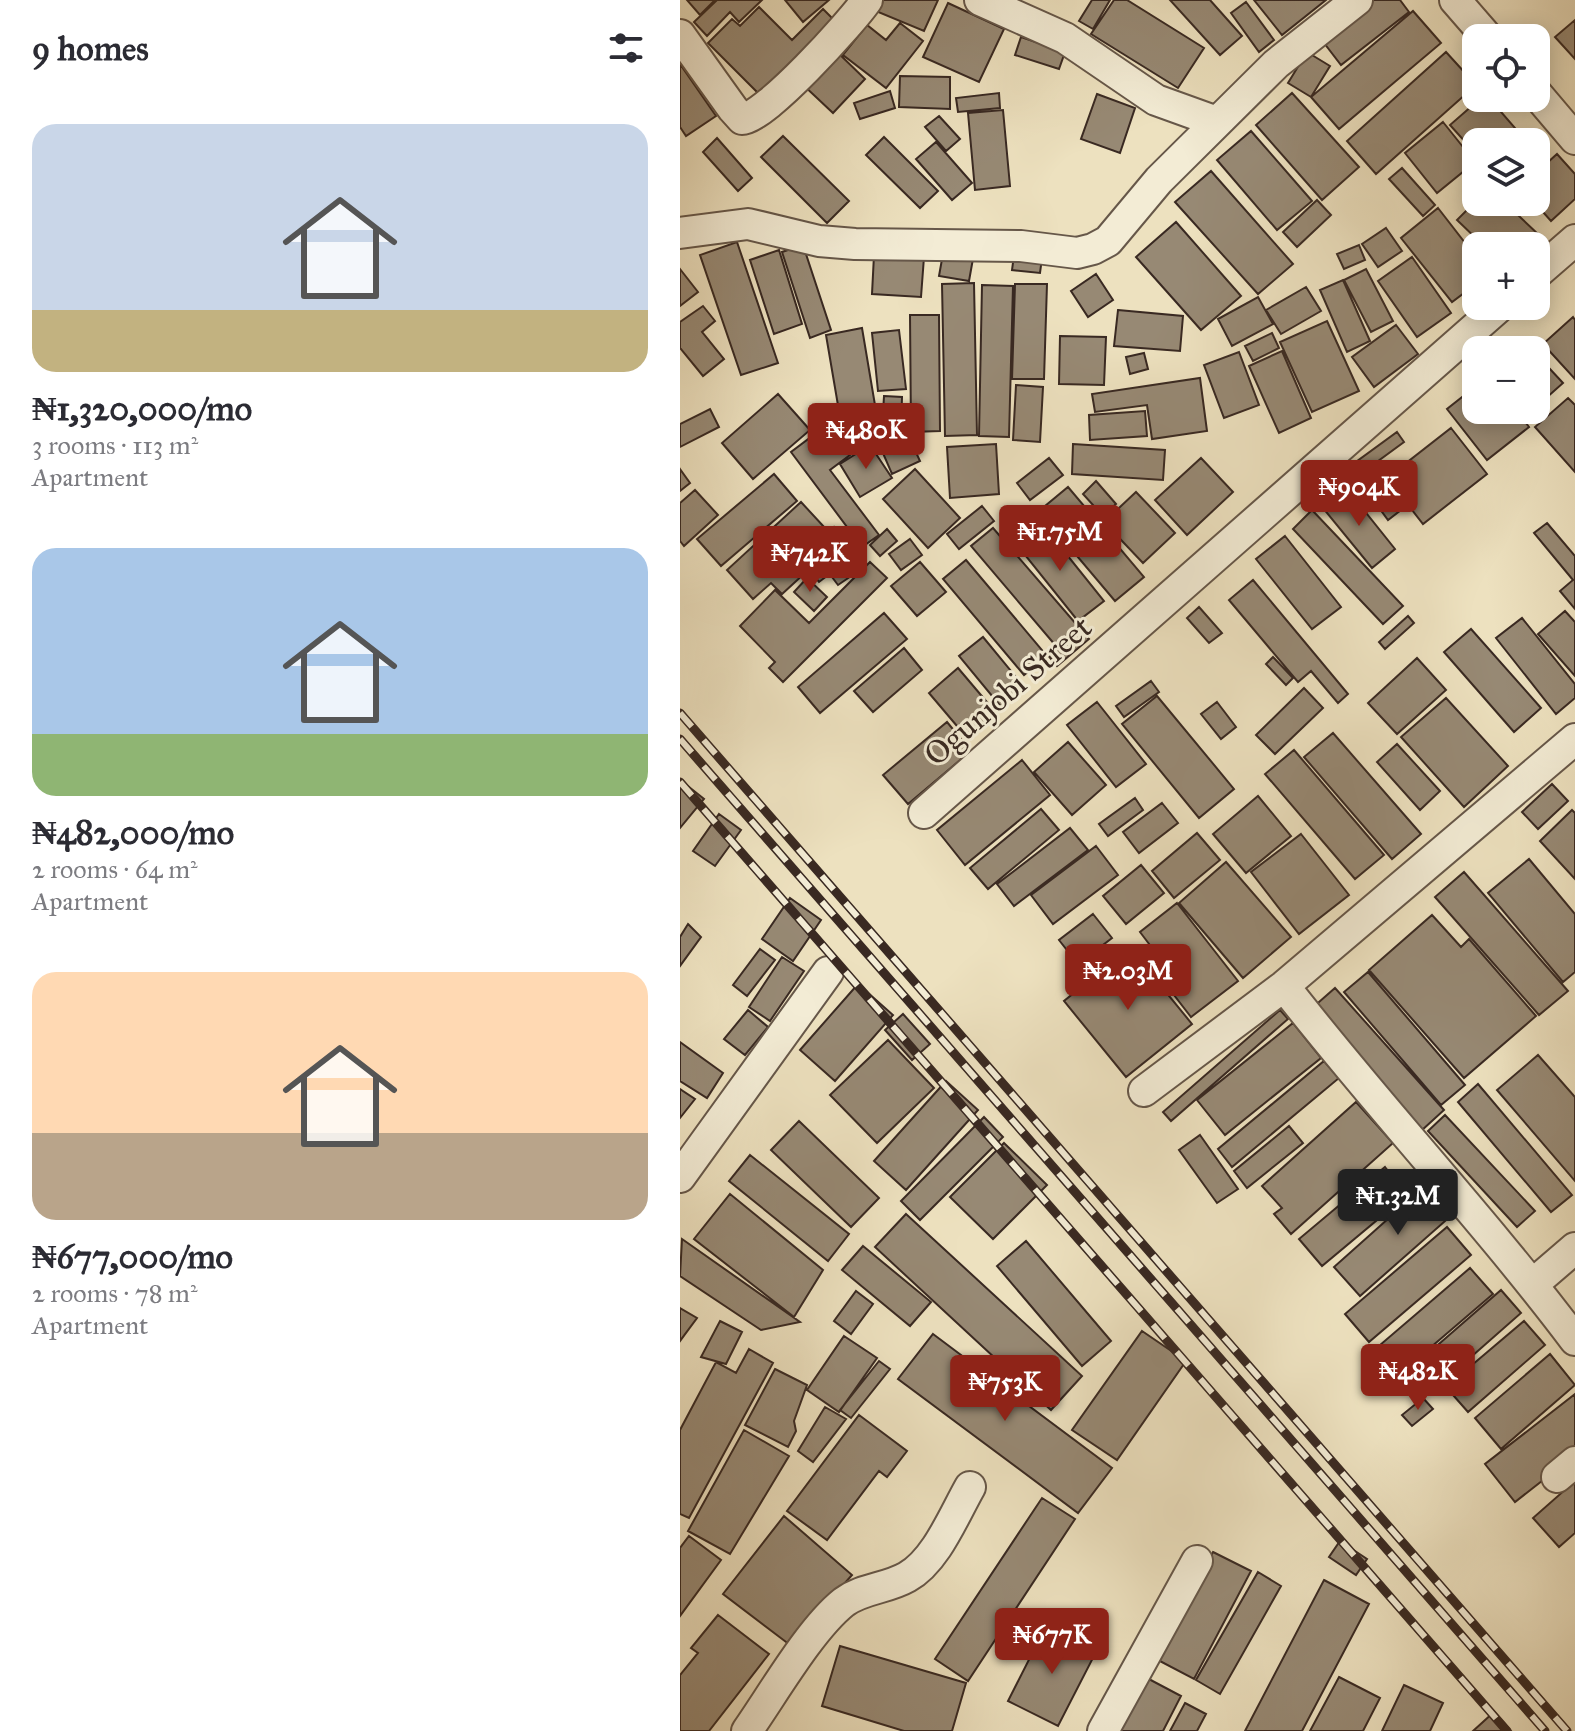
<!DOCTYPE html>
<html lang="en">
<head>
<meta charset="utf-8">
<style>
  body { margin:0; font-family:"IM FELL Great Primer",serif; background:#f7f7f7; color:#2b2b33; height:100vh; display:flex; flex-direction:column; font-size:30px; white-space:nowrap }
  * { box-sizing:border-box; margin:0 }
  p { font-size:26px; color:#7c7c81 }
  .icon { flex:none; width:44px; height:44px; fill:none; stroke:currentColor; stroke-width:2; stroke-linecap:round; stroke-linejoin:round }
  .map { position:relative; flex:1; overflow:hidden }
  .sheet { display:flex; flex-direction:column; background:#fff; width:680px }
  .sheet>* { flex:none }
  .fabs { position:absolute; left:782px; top:24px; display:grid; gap:16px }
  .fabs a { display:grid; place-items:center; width:88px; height:88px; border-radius:16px; background:#fff; box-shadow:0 4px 20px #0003; font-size:40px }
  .price { position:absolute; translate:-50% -68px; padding:0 18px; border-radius:8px; background:#8f2418; color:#fff; font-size:26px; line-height:52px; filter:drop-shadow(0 2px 4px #0008) }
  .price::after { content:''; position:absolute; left:50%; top:48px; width:24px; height:18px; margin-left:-12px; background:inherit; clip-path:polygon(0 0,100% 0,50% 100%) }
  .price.current { background:#222; color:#fff }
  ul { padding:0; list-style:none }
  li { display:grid; align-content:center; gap:16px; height:424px; padding:0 32px }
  li span { display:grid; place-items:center; height:248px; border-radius:24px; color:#555 }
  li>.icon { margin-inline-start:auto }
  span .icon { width:144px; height:144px; fill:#fffc; stroke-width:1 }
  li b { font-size:34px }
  h2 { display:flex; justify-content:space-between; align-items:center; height:96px; padding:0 32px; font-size:34px }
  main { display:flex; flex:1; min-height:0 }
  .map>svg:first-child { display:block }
</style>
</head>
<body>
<main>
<section class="sheet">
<h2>9 homes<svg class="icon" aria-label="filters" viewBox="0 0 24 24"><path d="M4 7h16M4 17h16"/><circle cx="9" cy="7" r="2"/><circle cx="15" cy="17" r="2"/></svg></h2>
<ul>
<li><span style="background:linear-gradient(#c9d6e8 75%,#c2b280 0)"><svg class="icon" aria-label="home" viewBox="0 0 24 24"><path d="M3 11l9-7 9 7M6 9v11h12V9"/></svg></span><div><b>₦1,320,000/mo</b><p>3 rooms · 113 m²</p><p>Apartment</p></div></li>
<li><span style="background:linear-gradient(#a9c7e8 75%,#8fb573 0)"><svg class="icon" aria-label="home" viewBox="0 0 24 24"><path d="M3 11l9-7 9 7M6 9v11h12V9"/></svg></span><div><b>₦482,000/mo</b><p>2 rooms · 64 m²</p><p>Apartment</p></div></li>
<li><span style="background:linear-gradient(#ffd9b3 65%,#b9a48a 0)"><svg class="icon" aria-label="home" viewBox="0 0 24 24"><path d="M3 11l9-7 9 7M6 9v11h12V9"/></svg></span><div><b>₦677,000/mo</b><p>2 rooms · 78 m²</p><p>Apartment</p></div></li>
</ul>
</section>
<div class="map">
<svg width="895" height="1731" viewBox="0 0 895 1731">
  <rect width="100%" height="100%" fill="#ede1bf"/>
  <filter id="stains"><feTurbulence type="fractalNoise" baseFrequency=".0025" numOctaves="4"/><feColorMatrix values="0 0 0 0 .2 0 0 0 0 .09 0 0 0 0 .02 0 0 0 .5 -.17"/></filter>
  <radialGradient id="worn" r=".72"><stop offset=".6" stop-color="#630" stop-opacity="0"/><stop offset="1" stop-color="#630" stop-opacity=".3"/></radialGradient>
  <!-- building -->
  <path fill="#978974" stroke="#392922" stroke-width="2" d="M7,0H35L20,15Z
    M37,0H82L59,22L50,12L27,36L14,22Z
    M105,0H149L123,22Z
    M195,0H258L244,31L191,9Z
    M412,0H430L413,29L399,21Z
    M434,0H447L524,48L498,88L411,34Z
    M490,0H530L562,36L540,55Z
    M574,0H646L602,35Z
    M691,0H720L729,12L661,65L641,39Z
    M566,2L594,40L579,52L551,13Z
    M268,3L324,29L299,82L243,57Z
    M79,7L112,40L143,9L157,23L83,98L28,43L52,19L60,26Z
    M733,11L761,43L659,129L631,97Z
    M895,20V59L875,37Z
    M220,23L243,41L206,88L163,55L187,25L206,40Z
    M341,37L385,52L379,69L335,55Z
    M153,48L185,79L153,113L120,82Z
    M627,52L650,66L631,97L608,83Z
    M766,52L796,85L696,174L667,141Z
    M0,64L36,116L6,136L0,127Z
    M220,76L270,77V109L219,107Z
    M210,91L215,108L180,119L174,103Z
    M319,93L320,108L278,112L276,98Z
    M612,93L679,167L642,200L576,125Z
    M417,94L455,108L440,153L401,139Z
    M801,98H809L847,142H796V154L770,125Z
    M323,110L330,186L295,190L288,113Z
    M259,116L280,139L266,151L245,127Z
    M763,122L795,162L757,193L725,153Z
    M571,131L632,201L597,230L537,160Z
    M103,136L169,201L147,223L81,157Z
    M204,137L258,191L240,208L186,155Z
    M37,138L72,178L58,191L23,152Z
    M256,142L292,183L272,200L236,159Z
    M877,154L895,174V199L871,221L854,202L856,173Z
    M722,168L755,205L743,216L709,179Z
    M531,171L613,264L578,294L495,202Z
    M637,200L651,215L617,247L603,232Z
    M796,201L824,202L859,235L848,246H804L777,220Z
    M758,208L796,257V284L772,302L721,238Z
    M496,222L561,296L521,330L456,257Z
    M706,228L722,251L698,267L682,244Z
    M57,242L98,363L61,375L20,255Z
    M123,245L151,330L130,338L102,252Z
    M679,245L685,260L664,269L657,254Z
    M264,248L294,253L289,281L259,276Z
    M99,250L122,324L94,334L70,260Z
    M194,255L244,257L241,297L192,294Z
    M334,255L362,258L360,273L332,270Z
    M732,257L771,313L737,337L698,281Z
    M0,269L18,292L0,306Z
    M686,269L713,321L691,332L664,280Z
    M416,274L433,300L408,317L391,291Z
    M663,280L690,341L667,352L640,290Z
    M294,283L297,435L265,436L262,284Z
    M335,284H367L364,379H332Z
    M302,285L333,286L329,437L299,436Z
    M626,287L641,311L601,334L586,310Z
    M578,297L593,324L552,346L538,319Z
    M23,306L35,321L22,332L44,359L23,376L0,348V322Z
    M438,310L503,316L500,351L434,346Z
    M230,315H259L260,431L231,432Z
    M893,317L895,320V379L863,344Z
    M647,321L679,391L632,412L600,342Z
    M716,325L738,354L694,387L672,357Z
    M182,328L196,411L160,417L146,335Z
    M219,330L226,389L198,391L192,333Z
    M592,333L599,348L573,361L565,346Z
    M380,336L426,337L424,385L379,384Z
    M602,351L631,418L599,433L569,366Z
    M559,352L579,405L544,418L524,365Z
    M464,353L468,369L450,374L446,357Z
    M856,354L883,383L856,407Z
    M520,378L527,431L472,439L467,405L415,412L412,394Z
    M336,385L363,387L360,442L333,440Z
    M796,386V410H836L849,427L807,460L767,409Z
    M98,394L130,430L73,479L42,443Z
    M204,396L222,397L221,431H202Z
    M888,398L895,405V472L855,427Z
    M30,409L39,427L0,447V424Z
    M465,411L467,436L410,440L409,415Z
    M151,422L174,452L150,470L199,535L182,547L111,452Z
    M771,428L807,474L743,524L707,478Z
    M226,431L240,461L212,474L199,444Z
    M717,432L724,442L690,467L721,510L708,520L669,467Z
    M316,444L319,494L270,498L267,447Z
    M393,444L485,450L483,480L392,474Z
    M190,445L212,478L180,497L160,464Z
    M369,458L383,475L350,500L337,483Z
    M521,458L553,492L507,535L475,500Z
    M0,469L10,483L0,491Z
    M235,469L280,518L248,548L203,499Z
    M94,474L117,501L41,566L17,539Z
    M416,481L436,504L423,516L403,494Z
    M388,487L464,577L435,601L359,511Z
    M667,489L715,549L692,568L643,508Z
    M15,490L38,515L4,546L0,541V503Z
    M456,492L495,533L463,563L424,522Z
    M121,502L145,528L112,559L125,573L102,594L91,583L73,599L47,570Z
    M302,506L314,521L279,549L267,534Z
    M632,510L723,606L703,624L613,529Z
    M867,523L895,556V609L880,591L893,580L854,533Z
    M363,525L424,601L398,621L337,545Z
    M154,527L176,554L139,582L117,556Z
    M313,528L409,639L377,666L367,654L376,646L291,546Z
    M207,529L217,541L200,556L190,545Z
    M605,536L661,607L632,629L576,559Z
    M230,539L242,555L221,570L209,554Z
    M286,560L367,656L344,675L263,579Z
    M174,561L180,570L158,585L152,577Z
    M190,562L207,578L103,682L89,668L95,662L60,626L95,590L129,623Z
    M240,562L266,592L237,616L211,586Z
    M127,578L147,597L134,611L114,592Z
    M573,580L668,694L658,703L631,671L618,682L549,600Z
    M519,607L542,633L529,643L507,618Z
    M885,611L895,622V676L858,634Z
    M204,613L227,639L140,713L118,687Z
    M728,616L734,623L705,649L699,642Z
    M842,618L895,684V698L876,714L816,638Z
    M791,629L861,708L834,732L764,652Z
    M303,637L345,688L322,708L279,656Z
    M224,648L242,670L193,712L174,691Z
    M593,657L613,678L606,685L586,664Z
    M737,658L766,690L717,734L688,703Z
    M278,668L317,714L288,739L249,693Z
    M471,681L479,692L444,717L436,706Z
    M624,688L643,708L595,754L576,735Z
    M477,696L554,789L519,818L442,724Z
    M766,698L828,766L784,807L721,737Z
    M417,702L466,764L436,787L387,725Z
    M537,702L556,727L541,739L521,714Z
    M267,722L291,751L228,804L203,775Z
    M653,733L741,834L712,859L624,757Z
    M388,742L426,785L392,815L354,772Z
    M717,744L760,791L740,810L697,762Z
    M614,750L704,855L675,879L585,774Z
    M342,760L370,795L285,865L257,830Z
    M4,783L24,799L0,828V788Z
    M872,784L888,801L858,829L842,812Z
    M578,796L611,836L566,873L533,834Z
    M455,798L463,810L428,836L419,824Z
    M482,803L498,823L459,853L443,832Z
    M361,809L379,830L308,889L290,868Z
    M892,810L895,813V879L860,841Z
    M39,814L61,830L35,866L13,851Z
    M390,828L408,850L334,906L317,884Z
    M517,833L540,860L494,898L472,871Z
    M621,834L669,895L619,934L571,872Z
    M416,846L438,875L373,924L351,895Z
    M849,859L895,914V972L883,982L808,893Z
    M546,862L611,937L563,978L499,903Z
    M461,865L484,893L446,924L423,896Z
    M784,872L888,991L859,1015L755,897Z
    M110,898L141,920L113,961L82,939Z
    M497,903L558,981L511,1017L470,964L479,957L460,932Z
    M413,914L432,938L398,964L379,940Z
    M752,915L781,947L789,939L856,1016L784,1078L689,970Z
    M8,924L21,937L0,966V937Z
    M450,948L512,1024L446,1077L384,1001Z
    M80,949L95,960L67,996L53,985Z
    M102,957L124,971L90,1021L69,1007Z
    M688,972L785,1085L761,1105L664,992Z
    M178,984L213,1015L155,1081L120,1050Z
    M655,988L764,1110L741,1131L631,1009Z
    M68,1010L88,1027L65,1055L44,1039Z
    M600,1010L608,1019L491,1121L483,1112Z
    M223,1014L250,1044L232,1060L205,1030Z
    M613,1023L641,1058L545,1135L517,1100Z
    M208,1040L254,1088L197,1143L150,1095Z
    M0,1042L43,1073L27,1098L0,1081Z
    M858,1055L895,1097V1181L817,1090Z
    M644,1061L659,1078L552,1167L538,1149Z
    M266,1081L298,1110L226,1190L194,1161Z
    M798,1084L892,1195L871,1212L778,1102Z
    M0,1089L15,1099L0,1118Z
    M676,1102L713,1143L611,1234L594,1214L602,1208L582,1186Z
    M765,1115L855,1211L837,1227L748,1131Z
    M304,1117L323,1137L240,1220L221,1201Z
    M119,1121L199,1198L171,1227L91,1150Z
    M609,1126L623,1143L567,1188L554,1171Z
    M520,1135L558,1189L537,1203L499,1150Z
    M324,1143L367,1185L313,1239L270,1197Z
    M70,1155L169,1234L148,1261L49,1181Z
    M705,1167L727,1195L642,1266L619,1239Z
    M755,1177L781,1207L680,1296L654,1267Z
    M50,1194L143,1270L114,1317L14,1239Z
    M226,1214L402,1376L371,1410L195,1247Z
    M767,1227L791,1255L689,1342L665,1314Z
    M2,1239L120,1322L81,1330L0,1276Z
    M346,1241L431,1341L402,1366L317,1266Z
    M183,1246L251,1302L230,1326L162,1270Z
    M790,1268L813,1294L716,1377L693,1351Z
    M821,1290L841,1313L750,1393L729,1370Z
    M176,1291L193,1304L171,1334L154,1321Z
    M0,1308L17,1318L0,1341Z
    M40,1321L62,1332L46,1364L21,1357Z
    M844,1321L865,1345L788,1412L766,1387Z
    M462,1331L506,1361L437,1460L392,1430Z
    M253,1334L432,1468L398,1513L218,1379Z
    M164,1336L197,1358L159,1412L127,1390Z
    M69,1349L93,1363L9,1518L0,1514V1430L36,1362L56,1373Z
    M870,1354L895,1385L821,1449L795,1418Z
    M199,1361L210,1369L171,1418L160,1410Z
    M95,1369L127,1385L114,1421L116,1431L108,1447L65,1425Z
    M895,1394V1455L835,1502L805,1464Z
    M743,1398L753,1409L732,1426L722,1415Z
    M145,1407L166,1419L133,1462L118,1451Z
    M179,1415L227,1451L207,1477L199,1471L147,1540L107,1511Z
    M64,1430L109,1456L50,1554L8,1531Z
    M895,1481V1533L879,1547L853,1518Z
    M362,1498L395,1519L288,1681L255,1659Z
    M104,1516L172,1575L110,1645L43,1594Z
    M9,1536L41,1560L0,1616V1548Z
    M660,1541L687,1559L676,1575L649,1557Z
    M533,1552L571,1571L514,1679L476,1659Z
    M578,1572L601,1586L540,1694L516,1680Z
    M644,1580L689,1604L622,1731H565Z
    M38,1615L89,1654L29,1731H0V1675L18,1653L11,1648Z
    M366,1626L416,1652L378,1726L328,1701Z
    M160,1646L286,1683L272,1731H224L142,1706Z
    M465,1677L501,1696L483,1731H436Z
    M659,1677L700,1698L683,1731H630Z
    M724,1685L763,1703L750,1731H702Z
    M505,1703L526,1714L517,1731H490Z
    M814,1712L831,1731H793Z"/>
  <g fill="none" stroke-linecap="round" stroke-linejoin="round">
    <!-- minor casing -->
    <g stroke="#665749" stroke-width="34">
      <path id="minor" d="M300,0L385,38L476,100L537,122
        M775,0L808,38
        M0,35L53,109L62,119C84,119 172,22 187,0
        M856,93L895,139
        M0,233L68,224L139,241L175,244L341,246L397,253L413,249L428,241L479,180L596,64L677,0
        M856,274L895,240
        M244,813L820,306
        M604,986C698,1107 803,1218 895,1340
        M464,1091L604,986L895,739
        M0,1177L148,972
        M853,1284L895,1248
        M877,1477L895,1462
        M67,1731C93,1694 130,1629 164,1602C183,1588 206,1589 227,1577C256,1561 274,1515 290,1487
        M423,1731L517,1561"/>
    </g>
    <!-- minor -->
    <use href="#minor" stroke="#f3ecd5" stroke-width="30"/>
    <!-- rail casing -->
    <g stroke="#392922" stroke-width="9">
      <path id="rail" d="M0,713L887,1731
        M0,739L865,1731
        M0,782L827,1731"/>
    </g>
    <!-- rail -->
    <use href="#rail" stroke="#f3ecd5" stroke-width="6" stroke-dasharray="18" stroke-linecap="butt"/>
  </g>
  <g text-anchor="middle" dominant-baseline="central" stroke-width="6" stroke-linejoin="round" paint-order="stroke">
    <!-- street labels -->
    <g font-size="32" fill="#392922" stroke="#f3ecd5">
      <text transform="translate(328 691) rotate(-41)">Ogunjobi Street</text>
    </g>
  </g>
  <rect width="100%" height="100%" filter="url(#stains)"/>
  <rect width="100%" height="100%" fill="url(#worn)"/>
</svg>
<div class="fabs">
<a><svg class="icon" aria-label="locate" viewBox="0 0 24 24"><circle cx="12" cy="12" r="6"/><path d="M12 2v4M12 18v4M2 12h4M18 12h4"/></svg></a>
<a><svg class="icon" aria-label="layers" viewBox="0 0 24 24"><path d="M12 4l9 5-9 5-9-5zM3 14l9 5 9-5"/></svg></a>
<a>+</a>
<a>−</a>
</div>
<b class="price" style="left:186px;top:471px">₦480K</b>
<b class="price" style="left:679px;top:528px">₦904K</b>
<b class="price" style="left:380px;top:573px">₦1.75M</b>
<b class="price" style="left:130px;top:594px">₦742K</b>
<b class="price" style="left:448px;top:1012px">₦2.03M</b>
<b class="price current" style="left:718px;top:1237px">₦1.32M</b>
<b class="price" style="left:738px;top:1412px">₦482K</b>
<b class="price" style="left:325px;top:1423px">₦753K</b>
<b class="price" style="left:372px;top:1676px">₦677K</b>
</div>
</main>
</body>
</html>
